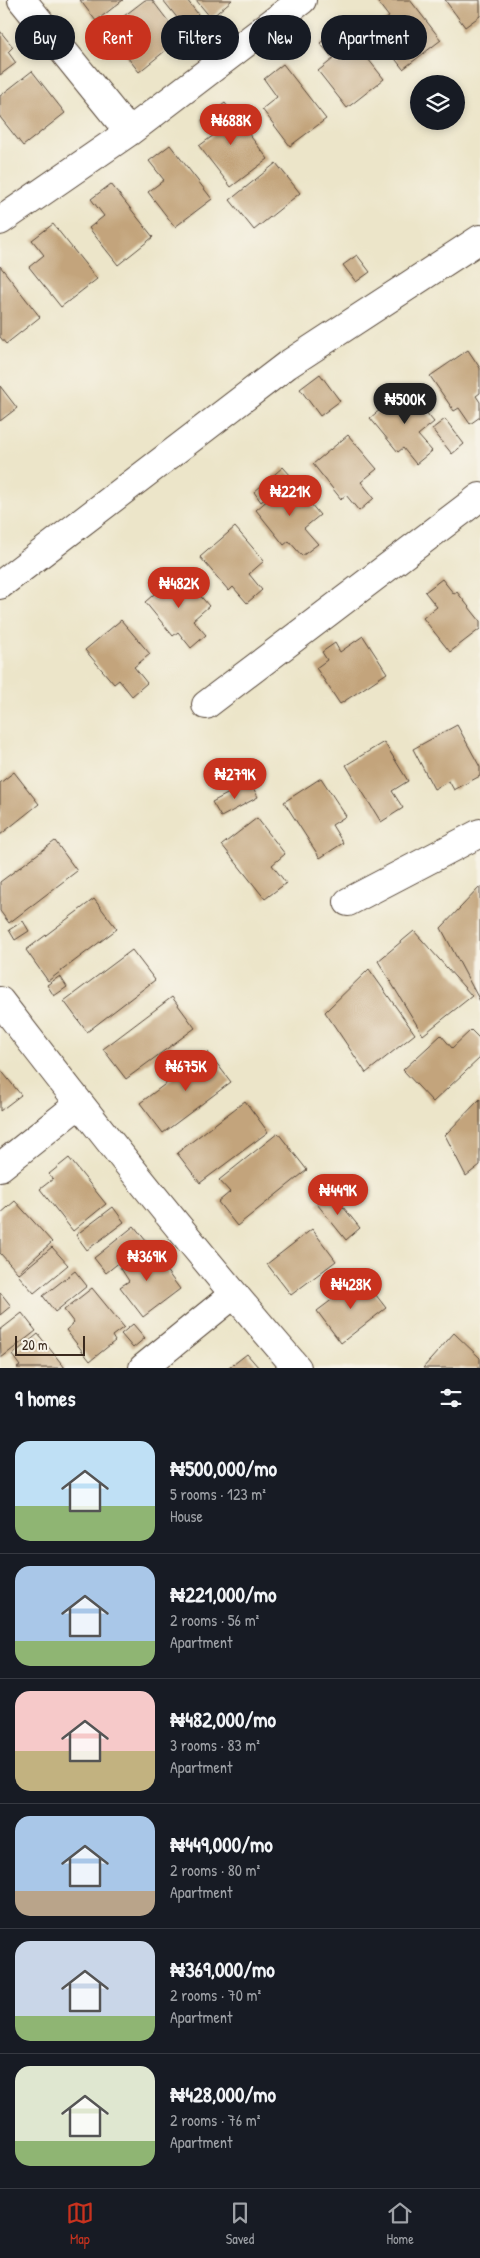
<!DOCTYPE html>
<html lang="en">
<head>
<meta charset="utf-8">
<style>
  body { margin:0; font-family:"Patrick Hand",sans-serif; background:#242831; color:#f1f3f6; height:100vh; display:flex; flex-direction:column; font-size:19px; white-space:nowrap }
  * { box-sizing:border-box; margin:0 }
  p { font-size:16px; color:#9ea1a6 }
  .icon { flex:none; width:28px; height:28px; fill:none; stroke:currentColor; stroke-width:2; stroke-linecap:round; stroke-linejoin:round }
  .map { position:relative; height:1368px; overflow:hidden }
  .panel { display:flex; flex-direction:column; background:#171b24; flex:1 }
  .panel>* { flex:none }
  .hud { position:absolute; left:15px; top:15px; width:450px; height:45px; display:flex; gap:10px }
  .buttons { position:absolute; left:410px; top:75px; display:grid; gap:10px }
  .buttons a { display:grid; place-items:center; width:55px; height:55px; border-radius:50%; background:#171b24; box-shadow:0 2px 8px #0003; font-size:25px }
  .scale { position:absolute; left:15px; bottom:12px; width:70px; box-sizing:border-box; padding-left:5px; border:2px solid #3b2a1e; border-top:0; font-size:14px; line-height:18px; white-space:nowrap; color:#3b2a1e; -webkit-text-stroke:4px #f7f3e8; paint-order:stroke }
  .price { position:absolute; translate:-50% -42px; padding:0 11px; border-radius:18px; background:#c8321e; color:#fff; font-size:16px; line-height:32px; filter:drop-shadow(0 1px 2px #0008) }
  .price::after { content:''; position:absolute; left:50%; top:30px; width:15px; height:11px; margin-left:-8px; background:inherit; clip-path:polygon(0 0,100% 0,50% 100%) }
  .price.selected { background:#222; color:#fff }
  ul { padding:0; list-style:none }
  li { display:flex; align-items:center; gap:15px; height:125px; padding:0 15px }
  li+li { border-top:1px solid #363941 }
  li span { display:grid; place-items:center; flex:none; width:140px; height:100px; border-radius:15px; color:#555 }
  li>.icon { margin-inline-start:auto }
  span .icon { width:60px; height:60px; fill:#fffc; stroke-width:1 }
  li b { font-size:21px }
  h2 { display:flex; justify-content:space-between; align-items:center; height:60px; padding:0 15px; font-size:21px }
  .pill { padding:0 18px; border-radius:22px; background:#171b24; box-shadow:0 2px 8px #0003; font-size:18px; line-height:45px }
  .pill.selected { background:#c8321e; color:#fff }
  .tabs { display:flex; justify-content:space-around; align-items:center; height:70px; border-top:1px solid #363941; background:#171b24; font-size:14px; color:#9ea1a6 }
  .tabs a { display:grid; justify-items:center; gap:2px }
  .tabs .selected { color:#c8321e }
  .map>svg:first-child { display:block }
</style>
</head>
<body>
<div class="map">
<svg width="480" height="1368" viewBox="0 0 480 1368">
  <rect width="100%" height="100%" fill="#f7f3e8"/>
  <filter id="ink" filterUnits="userSpaceOnUse"><feTurbulence type="fractalNoise" baseFrequency=".02" numOctaves="2"/><feDisplacementMap in="SourceGraphic" scale="10" xChannelSelector="R" yChannelSelector="G"/><feConvolveMatrix kernelMatrix="1 2 1 2 8 2 1 2 1" color-interpolation-filters="sRGB"/></filter>
  <filter id="wash" filterUnits="userSpaceOnUse"><feTurbulence type="fractalNoise" baseFrequency=".0096" numOctaves="4" result="noise"/><feDisplacementMap in="SourceGraphic" scale="20" xChannelSelector="R" yChannelSelector="G"/><feGaussianBlur stdDeviation="1.12" result="paint"/><feColorMatrix in="noise" values="0 0 0 0 0 0 0 0 0 0 0 0 0 0 0 0 0 1.4 0 .05"/><feComposite in="paint" operator="in"/></filter>
  <g filter="url(#wash)">
    <rect width="100%" height="100%" fill="#ece5c9"/>
    <g id="blocks">
      <!-- building -->
      <path fill="#c3a47b" d="M80,0H123L96,21Z
        M145,0H152L181,38L139,72L117,44L122,40L111,26Z
        M163,0H187L201,18L187,30Z
        M196,0H232L211,18Z
        M376,0H410L441,40L403,69L372,29L389,17Z
        M445,0H480V16L465,27Z
        M341,25L384,79L347,108L318,71L333,59L320,43Z
        M0,31L13,47L8,52L16,63L0,75Z
        M283,64L326,119L290,146L262,109L277,97L264,79Z
        M32,71L65,113L23,146L0,117V96Z
        M225,103L268,159L231,187L199,146L214,135L202,120Z
        M170,145L212,199L175,227L148,192L164,180L149,161Z
        M276,163L300,193L254,230L230,200Z
        M111,184L153,237L118,265L89,228L104,216L91,199Z
        M53,224L97,279L61,307L29,267L44,255L32,240Z
        M357,255L370,272L356,282L343,265Z
        M0,266L40,317L6,344L0,337Z
        M468,350L480,368V393L476,396L480,402V417L470,424L459,408L454,411L430,376Z
        M320,374L340,401L320,416L300,389Z
        M0,386L17,408L0,421Z
        M406,388L434,422L418,435L432,451L416,464L403,448L398,452L370,418Z
        M445,419L464,444L452,454L432,429Z
        M348,435L377,469L361,482L374,498L359,511L346,495L341,499L313,464Z
        M283,467L291,476L261,502L254,492Z
        M291,480L320,515L304,528L318,544L302,556L289,541L284,545L256,510Z
        M235,527L264,561L249,574L262,590L247,603L233,587L229,591L200,557Z
        M180,572L209,606L193,620L206,635L191,648L178,632L173,636L145,602Z
        M442,579L454,594L457,592L480,621V629L450,652L423,618L437,607L425,592Z
        M121,620L150,654L134,667L147,683L132,696L119,680L114,684L85,650Z
        M363,636L387,673L340,704L316,668L327,660L322,652L335,643L340,652Z
        M457,725L480,767V776L454,790L449,781L434,789L413,749Z
        M384,742L408,781L392,791L403,808L381,822L346,765Z
        M14,772L39,804L0,835V783Z
        M321,778L346,816L332,825L343,843L320,858L284,802Z
        M250,782L258,797L221,817L212,802Z
        M257,818L285,854L272,865L286,883L265,899L222,845Z
        M55,841L77,871L9,923L0,911V882Z
        M480,887V1001L441,928Z
        M94,899L117,929L48,981L26,950Z
        M23,921L29,931L15,940L9,930Z
        M414,931L472,996L423,1035L378,961Z
        M132,950L155,980L87,1032L64,1001Z
        M369,969L415,1034L366,1073L325,1012Z
        M60,976L67,987L54,996L47,985Z
        M172,997L195,1028L126,1079L103,1049Z
        M471,1030L480,1039V1058L433,1102L403,1070L441,1035L452,1048Z
        M208,1052L231,1082L163,1133L140,1103Z
        M0,1069L21,1095L0,1111Z
        M480,1099V1165L466,1176L445,1135Z
        M245,1101L268,1132L200,1183L177,1153Z
        M278,1133L307,1170L237,1226L218,1202L230,1192L219,1180Z
        M69,1158L106,1204L73,1231L40,1189L53,1179L49,1174Z
        M331,1192L360,1228L346,1240L317,1204Z
        M15,1201L52,1242L18,1273L0,1253V1214Z
        M113,1207L124,1222L87,1250L76,1235Z
        M134,1226L146,1241L106,1273L94,1258Z
        M312,1229L336,1261L291,1295L267,1264Z
        M148,1246L180,1289L143,1317L120,1287L129,1281L120,1267Z
        M52,1247L68,1265L34,1293L18,1275Z
        M75,1271L87,1286L55,1312L43,1296Z
        M362,1277L386,1308L341,1343L317,1311Z
        M92,1288L124,1327L112,1336L115,1341L90,1361L66,1330L74,1323L64,1310Z
        M0,1292L11,1306L0,1315Z
        M22,1313L36,1331L1,1358L0,1330Z
        M133,1324L145,1338L133,1348L121,1334Z
        M454,1333L480,1358V1368H423Z
        M38,1334L65,1368H17L20,1366L12,1355Z
        M247,1354L259,1368H229Z"/>
    </g>
  </g>
  <g filter="url(#ink)">
    <use href="#blocks" fill-opacity="0" stroke="#564638" stroke-width="1"/>
    <g fill="none" stroke-linecap="round" stroke-linejoin="round">
      <!-- minor casing -->
      <g stroke="#564638" stroke-width="30">
        <path id="minor" d="M22,0L129,132
          M0,221L129,132L302,0
          M0,585L287,365L480,239
          M206,705L480,497
          M348,902L480,833
          M0,1001C96,1126 194,1249 297,1368
          M0,1167L79,1104
          M143,1368L233,1295"/>
      </g>
      <!-- minor -->
      <use href="#minor" stroke="#fff" stroke-width="28"/>
    </g>
  </g>
</svg>
<div class="buttons">
<a><svg class="icon" aria-label="layers" viewBox="0 0 24 24"><path d="M12 4l9 5-9 5-9-5zM3 14l9 5 9-5"/></svg></a>
</div>
<div class="scale">20 m</div>
<b class="price" style="left:231px;top:146px">₦688K</b>
<b class="price selected" style="left:405px;top:425px">₦500K</b>
<b class="price" style="left:290px;top:517px">₦221K</b>
<b class="price" style="left:179px;top:609px">₦482K</b>
<b class="price" style="left:235px;top:800px">₦279K</b>
<b class="price" style="left:186px;top:1092px">₦675K</b>
<b class="price" style="left:338px;top:1216px">₦449K</b>
<b class="price" style="left:147px;top:1282px">₦369K</b>
<b class="price" style="left:351px;top:1310px">₦428K</b>
<div class="hud">
<a class="pill">Buy</a>
<a class="pill selected">Rent</a>
<a class="pill">Filters</a>
<a class="pill">New</a>
<a class="pill">Apartment</a>
</div>
</div>
<section class="panel">
<h2>9 homes<svg class="icon" aria-label="filters" viewBox="0 0 24 24"><path d="M4 7h16M4 17h16"/><circle cx="9" cy="7" r="2"/><circle cx="15" cy="17" r="2"/></svg></h2>
<ul>
<li><span style="background:linear-gradient(#bfe0f5 65%,#8fb573 0)"><svg class="icon" aria-label="home" viewBox="0 0 24 24"><path d="M3 11l9-7 9 7M6 9v11h12V9"/></svg></span><div><b>₦500,000/mo</b><p>5 rooms · 123 m²</p><p>House</p></div></li>
<li><span style="background:linear-gradient(#a9c7e8 75%,#8fb573 0)"><svg class="icon" aria-label="home" viewBox="0 0 24 24"><path d="M3 11l9-7 9 7M6 9v11h12V9"/></svg></span><div><b>₦221,000/mo</b><p>2 rooms · 56 m²</p><p>Apartment</p></div></li>
<li><span style="background:linear-gradient(#f6c9c9 60%,#c2b280 0)"><svg class="icon" aria-label="home" viewBox="0 0 24 24"><path d="M3 11l9-7 9 7M6 9v11h12V9"/></svg></span><div><b>₦482,000/mo</b><p>3 rooms · 83 m²</p><p>Apartment</p></div></li>
<li><span style="background:linear-gradient(#a9c7e8 75%,#b9a48a 0)"><svg class="icon" aria-label="home" viewBox="0 0 24 24"><path d="M3 11l9-7 9 7M6 9v11h12V9"/></svg></span><div><b>₦449,000/mo</b><p>2 rooms · 80 m²</p><p>Apartment</p></div></li>
<li><span style="background:linear-gradient(#c9d6e8 75%,#8fb573 0)"><svg class="icon" aria-label="home" viewBox="0 0 24 24"><path d="M3 11l9-7 9 7M6 9v11h12V9"/></svg></span><div><b>₦369,000/mo</b><p>2 rooms · 70 m²</p><p>Apartment</p></div></li>
<li><span style="background:linear-gradient(#dfe7d0 75%,#8fb573 0)"><svg class="icon" aria-label="home" viewBox="0 0 24 24"><path d="M3 11l9-7 9 7M6 9v11h12V9"/></svg></span><div><b>₦428,000/mo</b><p>2 rooms · 76 m²</p><p>Apartment</p></div></li>
</ul>
</section>
<nav class="tabs">
<a class="selected"><svg class="icon" aria-label="map" viewBox="0 0 24 24"><path d="M3 6l6-2 6 2 6-2v14l-6 2-6-2-6 2zM9 4v14M15 6v14"/></svg>Map</a>
<a><svg class="icon" aria-label="saved" viewBox="0 0 24 24"><path d="M7 4h10v16l-5-4-5 4z"/></svg>Saved</a>
<a><svg class="icon" aria-label="home" viewBox="0 0 24 24"><path d="M3 11l9-7 9 7M6 9v11h12V9"/></svg>Home</a>
</nav>
</body>
</html>
